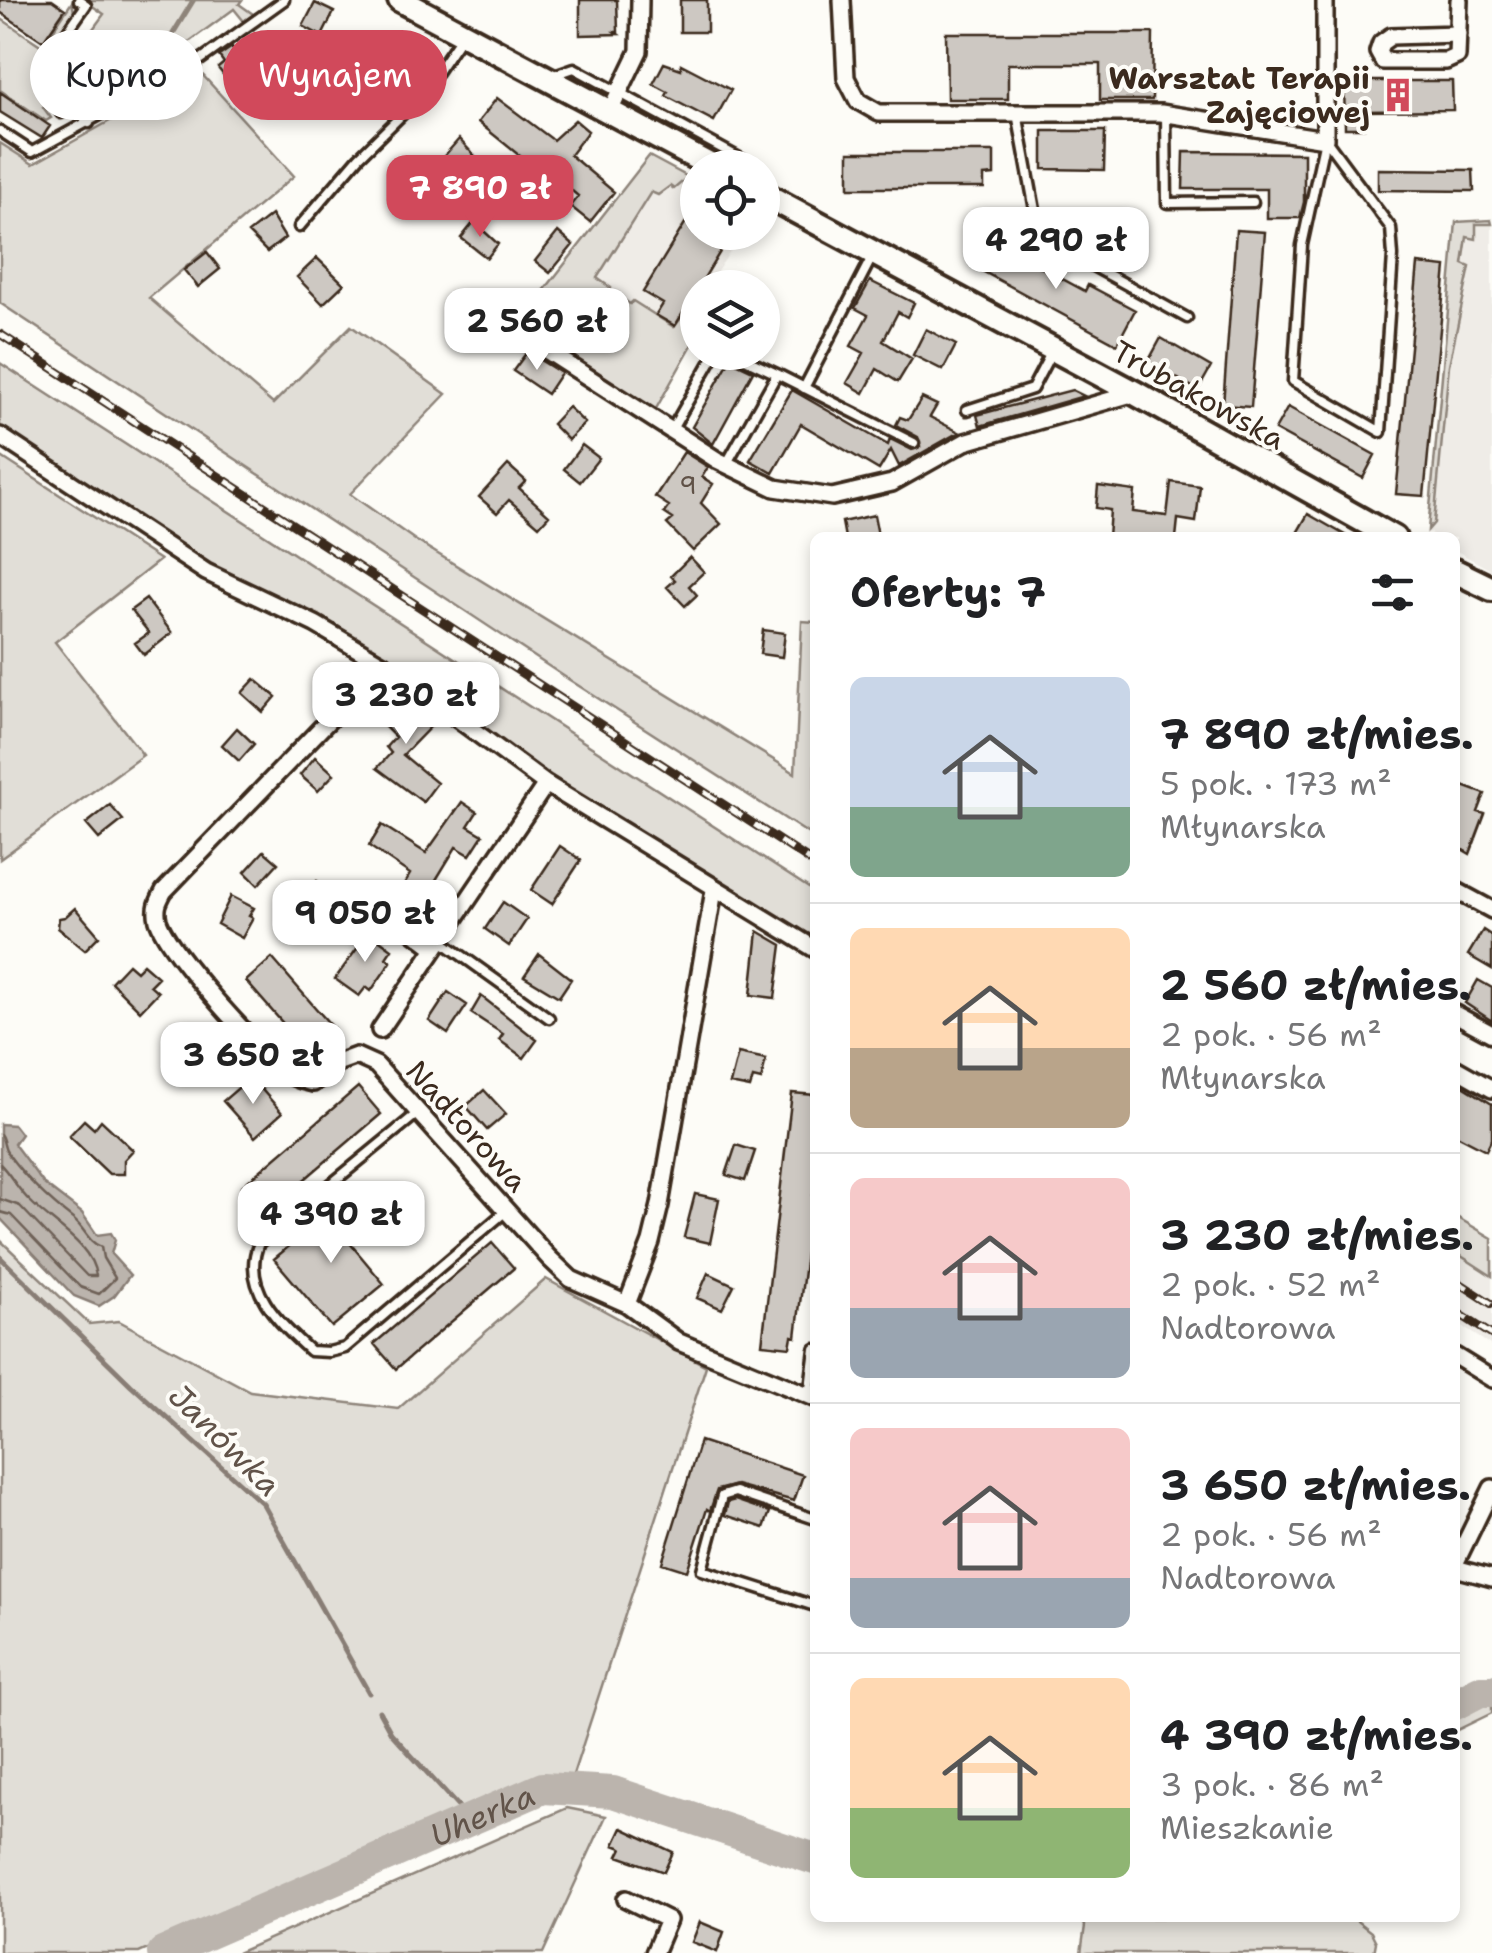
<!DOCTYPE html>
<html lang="pl">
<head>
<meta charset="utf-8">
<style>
  body { margin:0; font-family:"Shantell Sans",sans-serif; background:#f6f6f6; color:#202124; height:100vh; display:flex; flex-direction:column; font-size:38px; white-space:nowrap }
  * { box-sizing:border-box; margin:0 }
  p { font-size:32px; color:#757577 }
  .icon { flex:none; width:55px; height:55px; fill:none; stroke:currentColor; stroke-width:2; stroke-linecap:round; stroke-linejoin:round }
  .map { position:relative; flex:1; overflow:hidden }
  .drawer { position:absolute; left:810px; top:532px; width:650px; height:1390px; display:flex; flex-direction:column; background:#fff; border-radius:15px; box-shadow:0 5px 15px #0003 }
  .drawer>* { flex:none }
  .guide { position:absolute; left:30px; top:30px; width:630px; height:90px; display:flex; gap:20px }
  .controls { position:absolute; left:680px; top:150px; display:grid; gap:20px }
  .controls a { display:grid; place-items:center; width:100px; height:100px; border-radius:50%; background:#fff; box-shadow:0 5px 15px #0003; font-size:50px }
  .price { position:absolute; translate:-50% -85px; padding:0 22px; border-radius:20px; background:#fff; color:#222; font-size:32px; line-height:65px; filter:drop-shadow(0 2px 5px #0008) }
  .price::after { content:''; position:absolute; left:50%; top:60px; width:30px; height:22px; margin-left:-15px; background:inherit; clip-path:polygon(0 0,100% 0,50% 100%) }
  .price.active { background:#d1495b; color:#fff }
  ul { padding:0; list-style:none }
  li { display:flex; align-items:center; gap:30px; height:250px; padding:0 40px }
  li+li { border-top:2px solid #e0e0e0 }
  li span { display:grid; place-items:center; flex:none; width:280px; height:200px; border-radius:15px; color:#555 }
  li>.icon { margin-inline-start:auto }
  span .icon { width:120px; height:120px; fill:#fffc; stroke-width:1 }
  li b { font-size:42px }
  h2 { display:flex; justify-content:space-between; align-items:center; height:120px; padding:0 40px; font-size:42px }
  .tag { padding:0 35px; border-radius:45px; background:#fff; box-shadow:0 5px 15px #0003; font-size:35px; line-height:90px }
  .tag.active { background:#d1495b; color:#fff }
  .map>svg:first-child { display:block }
</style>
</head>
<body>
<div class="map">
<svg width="1492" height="1953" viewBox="0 0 1492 1953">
  <rect width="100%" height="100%" fill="#fdfcf7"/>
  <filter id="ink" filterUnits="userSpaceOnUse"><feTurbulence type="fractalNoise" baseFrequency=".01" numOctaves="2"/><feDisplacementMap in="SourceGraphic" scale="20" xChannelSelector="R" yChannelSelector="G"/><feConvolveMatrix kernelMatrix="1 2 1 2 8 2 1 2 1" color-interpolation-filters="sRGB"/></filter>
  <g filter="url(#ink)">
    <!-- built -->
    <path fill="#efece7" d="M648,155L697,182L698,232L742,233L707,287L698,288L697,303L688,318L697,324V338L653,416L516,325Z
      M1492,219V571L1455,550V538L1436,537L1427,531L1456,222Z
      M1455,1252L1492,1276V1346L1455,1322Z"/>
    <!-- green -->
    <path fill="#e1ded7" stroke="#8e847a" stroke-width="2.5" d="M84,0H192L158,56L109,90L117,101C87,115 90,103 68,90L61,95V111L55,104L60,74L104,14Z
      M195,0H242L239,4L253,14L254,19L247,25L234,9L175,52L182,64L168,71L160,57Z
      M72,2L74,12L42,58L58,73L54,99L43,107L51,118L46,121L0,90V18L42,46Z
      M199,71L294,176L149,298L273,404L351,326L446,394L350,494L415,540L795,773L802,621L815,622V838L565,677L0,303V143L33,164Z
      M649,156L688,177L674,189L670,186L658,195L651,192L597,278L611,288L610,291L630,304L633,301L674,327L682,317L697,326V336L653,414L518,324Z
      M1491,220L1492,224H1476V239L1467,237L1463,264L1470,267L1449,365L1434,523L1428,530L1456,222Z
      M0,363L815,892V938L576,793L383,656L206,565L0,428Z
      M0,456L160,560L55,642L143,755L0,859Z
      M1455,1216L1492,1238V1276L1455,1252Z
      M0,1240L89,1324L119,1321L250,1391L398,1409L546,1279L706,1366L571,1781L537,1778L139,1953H0Z
      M1492,1676V1713L1455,1731V1688Z
      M567,1808L606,1816L543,1953H237Z
      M1082,1918H1353L1371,1932L1376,1942L1374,1953H1081L1085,1926Z"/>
    <!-- water -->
    <path fill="#bbb4ad" stroke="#887d74" stroke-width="2.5" d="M0,1124L14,1125L21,1134L14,1144L44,1184L82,1213L97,1235L111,1233L115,1240L111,1254L130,1275L114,1296L99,1306L74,1296L0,1218Z"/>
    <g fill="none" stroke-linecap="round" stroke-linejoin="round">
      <!-- shore -->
      <path stroke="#6e6157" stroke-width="2.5" d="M0,1134C5,1140 2,1146 8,1154C27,1180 48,1200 74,1220C85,1229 87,1241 101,1247L103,1258L115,1278L99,1294L80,1287L11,1215L0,1212
        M0,1164C11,1175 18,1190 30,1201C52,1224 92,1244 96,1276H87L20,1206L0,1199"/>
      <!-- stream -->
      <path stroke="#887d74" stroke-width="5" d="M0,1257L131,1385L263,1504L369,1693
        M379,1711L391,1733L470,1820"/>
      <!-- river -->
      <g stroke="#bbb4ad" stroke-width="32">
        <path d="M1455,1704L1480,1691H1492"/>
        <path id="s1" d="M163,1953L543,1788L613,1792L815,1859"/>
      </g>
    </g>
    <!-- building -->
    <path fill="#cdc8c2" stroke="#3b2a1e" stroke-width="2.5" d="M0,0H52L65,9L43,41L0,12Z
      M580,0H617L618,32H615L618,34L580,35Z
      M680,0H707V32H680Z
      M315,3L334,12L322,36L303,26Z
      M946,33H1153L1152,100H1100V64H1008V99H947Z
      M232,47L251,76L234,89L218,68L224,63L219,56Z
      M385,58L421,78L408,98L374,79Z
      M664,63L681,69V64L731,90L714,121L666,96L668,92L653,84Z
      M1344,81H1452L1453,110L1364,111V128H1345Z
      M0,92L50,126L42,138L0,112Z
      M497,98L553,140L575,120L588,131L570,155L614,192L590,222L570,206L578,196L546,169L542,174L478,122Z
      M1043,131H1105L1104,170L1043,169Z
      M459,139L486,168L476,177L486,185L472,200L439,162Z
      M849,152H994V175L984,176V188H849Z
      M1184,152L1304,153V202L1300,218H1267V189H1183Z
      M1378,169L1473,170L1474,191L1378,190Z
      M698,202V232H732L675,326L656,315L663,304L643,292Z
      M271,215L285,238L267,252L248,233Z
      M474,222L498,244L487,258L461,238Z
      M1236,230L1265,232L1251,407L1223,405Z
      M558,232L573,245L550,273L535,261Z
      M986,238L1085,291L1088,285L1135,310L1117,344L971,265Z
      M207,252L220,269L198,287L184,270Z
      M317,258L344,284L323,304L297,277Z
      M1418,264L1446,267L1424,496L1396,494Z
      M870,281L914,303L907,317L898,312L883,341L912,359L898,382L877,369L864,393L847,383L864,353L851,346L868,315L855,308Z
      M926,329L956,345L943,370L913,355Z
      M1161,338L1211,367L1198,390L1148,362Z
      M527,352L561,373L547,394L513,371Z
      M730,360L753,371L713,444L692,427Z
      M792,390L888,445L890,439L912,450L920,447L918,437L896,425L900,417L908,420L922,398L937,405L930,417L959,432L899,466L891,450L879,470L801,424L773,473L750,460Z
      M1072,390L1084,396L980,426L977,415Z
      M568,407L585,423L568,440L552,424Z
      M1288,407L1375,455L1363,478L1275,430Z
      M582,445L599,458L580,482L564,469Z
      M684,452L708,467L702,477L713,484L701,503L721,524L693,551L667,524L673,519L664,513L669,506L655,497Z
      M508,465L526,481L519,488L549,515L539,526L509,500L497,513L479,497Z
      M1171,482L1200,486L1196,522L1178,519L1176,538H1108L1110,510L1096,508L1098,486L1135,491L1133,512L1167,516Z
      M1308,514L1350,538H1306L1297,533Z
      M874,515L878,535L845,538L842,522Z
      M690,557L704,572L689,586L697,595L685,606L667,587L675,580L671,576Z
      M146,599L172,633L144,655L135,643L149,633L131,610Z
      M763,630L785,633L782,657L760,654Z
      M255,679L276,697L263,712L242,693Z
      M410,699L434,723L403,755L437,783L423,802L377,768L391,753L386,747L395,737L377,719L395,701L399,705Z
      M237,728L254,744L239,761L222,745Z
      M315,757L334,774L318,791L300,775Z
      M1455,783L1485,794L1478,812L1485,814L1470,854L1455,845Z
      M462,802L477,812L468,826L483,835L470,855L456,847L425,898L404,884L410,874L369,846L382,825L426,853Z
      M110,805L123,820L99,839L86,824Z
      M560,846L581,860L552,904L531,890Z
      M264,851L278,863L258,885L245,872Z
      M317,881L348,904L338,917L331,911L325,919L302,900Z
      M231,896L254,908L249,916L253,918L242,938L217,924Z
      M503,902L527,919L509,946L485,929Z
      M75,908L99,936L85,950L58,928L59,918L65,917Z
      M1483,930L1492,936V969L1468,955Z
      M758,931L782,945L775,998L751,995Z
      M369,932L392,949L386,958L391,962L371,991L366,987L359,996L335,979Z
      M539,954L571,979L559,997L524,976Z
      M272,958L334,1029L308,1052L246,981Z
      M128,964L136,971L143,964L158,977L150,985L158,992L140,1011L111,982Z
      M1478,980L1492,988V1021L1465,1003Z
      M448,992L467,1005L448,1034L429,1021Z
      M481,996L537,1040L524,1058L499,1040L503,1034L471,1013Z
      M738,1053L766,1059L761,1080L753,1078L750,1088L730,1084Z
      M251,1077L282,1113L255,1137L223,1101Z
      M1455,1081L1492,1104V1138L1486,1150L1455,1134Z
      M358,1087L381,1114L264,1214L241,1187Z
      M484,1090L506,1114L487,1130L466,1106Z
      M792,1093L815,1095V1179L796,1337L792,1336L790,1347L762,1344Z
      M84,1120L94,1129L101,1120L133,1150L124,1160V1174H109L69,1136Z
      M736,1145L755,1151L745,1181L726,1175Z
      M695,1194L719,1199L710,1243L684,1237Z
      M341,1202L364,1229L349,1242L384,1284L332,1327L274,1259Z
      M492,1243L514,1268L396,1369L374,1344Z
      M708,1273L734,1285L722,1309L697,1298Z
      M700,1441L803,1475L794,1501L736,1485L717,1490L710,1511L707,1509L687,1571L662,1563Z
      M735,1500L770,1512L764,1528L725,1515L728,1502Z
      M622,1828L673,1852L664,1872L618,1856L622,1848L614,1845Z
      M700,1922L724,1932L717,1952L692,1942Z"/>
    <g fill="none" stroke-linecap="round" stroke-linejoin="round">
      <!-- lane casing -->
      <g stroke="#3b2a1e" stroke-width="15">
        <path id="lane" d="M48,59L86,5L79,0
          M554,75L574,68L758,168
          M68,96L89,123
          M61,113L74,105
          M1017,113L1040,237L1187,318
          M1166,114L1167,203L1253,202
          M0,131L32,152L196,63L284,0
          M1325,139L1391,228L1393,256L1381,432L1293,381L1302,245Z
          M299,227L359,157L420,97L461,37
          M730,352L777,374
          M804,388L872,257
          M967,410L1032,389L1051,353
          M671,431L716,352
          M727,463L777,374L914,443
          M440,940L549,1018
          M419,1112L259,1243C240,1287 279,1323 310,1351L329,1352L345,1348L506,1211
          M809,1396L815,1349
          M815,1519L735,1492L722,1496L702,1570L815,1606"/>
      </g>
      <!-- street casing -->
      <g stroke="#3b2a1e" stroke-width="22">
        <path id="street" d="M842,0L846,78L858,101L879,113H1161L1325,139V0
          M1458,34L1391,36L1381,43L1378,52L1383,61H1446L1457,56L1459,0
          M610,111L639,51L640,0
          M524,336L717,460L775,488L832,497L892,483L965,442L1135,393
          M0,436L206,572L315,624L383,664L546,784L815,949
          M383,664L164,891C158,902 155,908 158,920C167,951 263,1056 291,1075C298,1080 305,1081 313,1083L337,1063L356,1056L376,1065L549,1258L571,1279L627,1304L679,1342L815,1398
          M1455,890L1492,910
          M379,906L435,948
          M1455,1014L1492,1034
          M380,1030L546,784
          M1455,1068L1492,1089
          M627,1304L651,1242L660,1205L714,890
          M1455,1356L1492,1379
          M1455,1564L1492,1488
          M1455,1568L1492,1578
          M626,1899L668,1920L654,1953"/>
      </g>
      <!-- secondary casing -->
      <g stroke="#3b2a1e" stroke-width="30">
        <path id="secondary" d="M400,0L715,168
          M762,193L1135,393L1394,538
          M1455,571L1492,589"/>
      </g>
      <!-- lane -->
      <use href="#lane" stroke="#fdfcf7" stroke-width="8"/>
      <!-- street -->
      <use href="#street" stroke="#fdfcf7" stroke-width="15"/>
      <!-- secondary -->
      <use href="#secondary" stroke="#fdfcf7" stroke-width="22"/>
      <!-- rail casing -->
      <g stroke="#3b2a1e" stroke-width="9">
        <path id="rail" d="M0,334L815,864
          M1455,1280L1492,1304
          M1455,1311L1492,1335"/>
      </g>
      <!-- rail -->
      <use href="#rail" stroke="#fdfcf7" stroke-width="5" stroke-dasharray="15" stroke-linecap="butt"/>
    </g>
  </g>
  <!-- icons -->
  <defs>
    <g id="building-bare" transform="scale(2.7)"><path d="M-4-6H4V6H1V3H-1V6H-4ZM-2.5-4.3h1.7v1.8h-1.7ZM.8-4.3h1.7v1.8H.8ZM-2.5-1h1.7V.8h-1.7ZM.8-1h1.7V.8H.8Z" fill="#d1495b" stroke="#fdfcf7" stroke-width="2.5" paint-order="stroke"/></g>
  </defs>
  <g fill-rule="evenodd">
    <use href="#building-bare" x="1398" y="95"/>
  </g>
  <g text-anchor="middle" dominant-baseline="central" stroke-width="8" stroke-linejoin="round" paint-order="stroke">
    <!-- number labels -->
    <g font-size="25" fill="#605247">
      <text x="688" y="485">9</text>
    </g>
    <!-- poi labels -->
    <g font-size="30" font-weight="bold" fill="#3b2a1e" stroke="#fdfcf7" text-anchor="end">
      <text x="1370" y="78">Warsztat Terapii<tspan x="1370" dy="34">Zajęciowej</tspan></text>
    </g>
    <!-- street labels -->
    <g font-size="30" fill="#3b2a1e" stroke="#fdfcf7">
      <text transform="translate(1199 395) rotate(29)">Trubakowska</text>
      <text transform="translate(467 1126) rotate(48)">Nadtorowa</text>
    </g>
    <!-- water labels -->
    <g font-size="32" font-style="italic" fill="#615349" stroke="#fdfcf7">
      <text transform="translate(225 1440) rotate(45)">Janówka</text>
      <text stroke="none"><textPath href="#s1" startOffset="348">Uherka</textPath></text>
    </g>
  </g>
</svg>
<div class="controls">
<a><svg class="icon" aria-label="locate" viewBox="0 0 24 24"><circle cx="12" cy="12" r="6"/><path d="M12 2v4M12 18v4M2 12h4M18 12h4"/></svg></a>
<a><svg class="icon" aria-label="layers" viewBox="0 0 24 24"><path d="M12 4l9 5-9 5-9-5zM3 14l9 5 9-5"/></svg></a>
</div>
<b class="price active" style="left:480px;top:240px">7 890 zł</b>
<b class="price" style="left:1056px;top:292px">4 290 zł</b>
<b class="price" style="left:537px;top:373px">2 560 zł</b>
<b class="price" style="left:406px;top:747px">3 230 zł</b>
<b class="price" style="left:365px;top:965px">9 050 zł</b>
<b class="price" style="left:253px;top:1107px">3 650 zł</b>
<b class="price" style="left:331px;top:1266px">4 390 zł</b>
<div class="guide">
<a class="tag">Kupno</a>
<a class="tag active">Wynajem</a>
</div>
<section class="drawer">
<h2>Oferty: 7<svg class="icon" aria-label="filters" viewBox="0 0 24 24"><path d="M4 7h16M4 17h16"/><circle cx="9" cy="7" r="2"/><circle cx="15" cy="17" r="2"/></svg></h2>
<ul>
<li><span style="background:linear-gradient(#c9d6e8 65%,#7fa58c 0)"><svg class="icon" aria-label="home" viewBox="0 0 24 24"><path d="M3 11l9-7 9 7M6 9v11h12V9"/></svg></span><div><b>7 890 zł/mies.</b><p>5 pok. · 173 m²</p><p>Młynarska</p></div></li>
<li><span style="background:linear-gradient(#ffd9b3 60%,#b9a48a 0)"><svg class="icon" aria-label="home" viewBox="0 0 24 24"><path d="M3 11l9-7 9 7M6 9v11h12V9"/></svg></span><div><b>2 560 zł/mies.</b><p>2 pok. · 56 m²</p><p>Młynarska</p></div></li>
<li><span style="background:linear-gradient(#f6c9c9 65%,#9aa5b1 0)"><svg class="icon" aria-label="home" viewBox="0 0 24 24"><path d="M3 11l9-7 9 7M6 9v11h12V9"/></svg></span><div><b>3 230 zł/mies.</b><p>2 pok. · 52 m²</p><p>Nadtorowa</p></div></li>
<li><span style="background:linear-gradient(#f6c9c9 75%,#9aa5b1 0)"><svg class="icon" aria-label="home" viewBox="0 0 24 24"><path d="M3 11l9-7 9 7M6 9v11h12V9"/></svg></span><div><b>3 650 zł/mies.</b><p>2 pok. · 56 m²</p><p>Nadtorowa</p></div></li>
<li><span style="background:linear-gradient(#ffd9b3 65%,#8fb573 0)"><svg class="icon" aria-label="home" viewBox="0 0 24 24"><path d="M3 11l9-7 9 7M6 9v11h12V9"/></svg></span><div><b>4 390 zł/mies.</b><p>3 pok. · 86 m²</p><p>Mieszkanie</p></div></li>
</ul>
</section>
</div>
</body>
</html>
